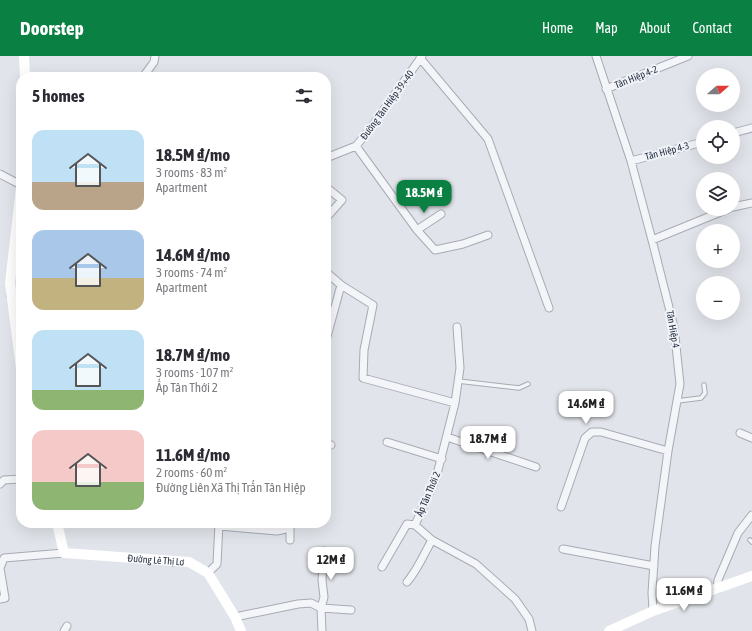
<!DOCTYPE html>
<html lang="en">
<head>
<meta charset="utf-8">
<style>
  body { margin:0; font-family:"Asap Condensed",sans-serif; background:#f7f7f7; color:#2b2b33; height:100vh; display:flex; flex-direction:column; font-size:15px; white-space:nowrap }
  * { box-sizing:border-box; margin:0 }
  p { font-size:13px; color:#7c7c81 }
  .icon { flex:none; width:22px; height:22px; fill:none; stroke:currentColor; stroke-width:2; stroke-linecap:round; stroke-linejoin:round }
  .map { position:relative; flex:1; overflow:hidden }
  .details { position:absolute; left:16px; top:16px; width:315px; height:456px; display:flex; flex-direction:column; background:#fff; border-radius:16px; box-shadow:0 4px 16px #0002 }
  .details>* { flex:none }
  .needle { width:26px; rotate:69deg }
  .fabs { position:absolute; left:696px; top:12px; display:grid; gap:8px }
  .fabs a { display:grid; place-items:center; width:44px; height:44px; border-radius:50%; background:#fff; box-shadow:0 4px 16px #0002; font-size:20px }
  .price { position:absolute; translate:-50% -34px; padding:0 9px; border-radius:8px; background:#fff; color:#222; font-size:13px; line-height:26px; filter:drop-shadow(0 1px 2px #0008) }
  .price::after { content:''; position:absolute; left:50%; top:24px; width:12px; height:9px; margin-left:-6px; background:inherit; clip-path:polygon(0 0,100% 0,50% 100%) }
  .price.active { background:#0b8043; color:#fff }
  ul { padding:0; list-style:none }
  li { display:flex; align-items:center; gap:12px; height:100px; padding:0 16px }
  li span { display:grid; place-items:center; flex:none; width:112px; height:80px; border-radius:12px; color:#555 }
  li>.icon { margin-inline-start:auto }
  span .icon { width:48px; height:48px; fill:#fffc; stroke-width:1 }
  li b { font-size:17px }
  h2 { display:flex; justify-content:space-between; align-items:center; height:48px; padding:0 16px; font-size:17px }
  header { display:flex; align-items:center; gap:24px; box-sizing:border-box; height:56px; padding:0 20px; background:#0b8043; color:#fff }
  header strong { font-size:19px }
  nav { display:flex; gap:22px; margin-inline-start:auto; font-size:14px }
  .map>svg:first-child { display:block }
</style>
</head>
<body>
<header>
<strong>Doorstep</strong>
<nav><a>Home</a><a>Map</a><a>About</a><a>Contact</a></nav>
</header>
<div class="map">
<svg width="752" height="575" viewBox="0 0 752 575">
  <rect width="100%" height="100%" fill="#e1e4ea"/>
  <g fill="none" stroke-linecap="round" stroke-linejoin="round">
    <!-- lane casing -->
    <g stroke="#a6abb5" stroke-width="5.5">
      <path id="lane" d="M458,325L519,332L528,328
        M677,345L701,342L705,337L704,329
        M750,484L752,486"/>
    </g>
    <!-- street casing -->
    <g stroke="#a6abb5" stroke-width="9">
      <path id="street" d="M596,0L631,105L652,184L674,271L680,328L668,395L655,490L652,537L653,555
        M420,2L488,83L549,252
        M143,21L154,6L155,0
        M606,33L688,0
        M733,77L752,72
        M356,90L417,174L435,194L463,188L488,179
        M326,102L356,90L370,73L422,0
        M631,105L703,86
        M0,118L21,129
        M326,131L342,144L326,162
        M733,151L752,147
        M417,174L441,158
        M652,184L728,153
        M326,216L341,229L373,249L364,294L363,322L455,347
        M11,240L21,238
        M457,271L460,312L455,347L436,422L415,469L432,484L476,508L515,543L529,563L532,575
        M326,284L341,229
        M740,377L752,382
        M447,381L536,411
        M387,386L442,403
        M326,388L331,389
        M0,428L4,424L21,423
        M561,451L585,382L592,376H601L668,395
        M219,470L277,475L290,472V467
        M290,484V472
        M563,493L654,510
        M382,511L407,468L415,469
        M208,517L217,508L219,467
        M407,526C417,515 424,498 432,484
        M717,533L718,524L738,477L752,459
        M0,543L5,542L0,512L4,502L64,497
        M235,561L298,548L311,547L321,552L351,554
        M64,575L67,570
        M322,575L321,552L324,541L322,524L324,495"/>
    </g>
    <!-- lane -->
    <use href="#lane" stroke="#f4f5f8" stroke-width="3.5"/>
    <!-- street -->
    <use href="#street" stroke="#f4f5f8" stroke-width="7"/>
    <!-- secondary -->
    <g stroke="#fff" stroke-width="10">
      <path d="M24,0L25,21"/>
      <path d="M21,132L10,227L21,312"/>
      <path id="s1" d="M57,467L64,497L189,506L208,517L235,561L241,575"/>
      <path d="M609,575L653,555L752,520"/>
    </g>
  </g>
  <g text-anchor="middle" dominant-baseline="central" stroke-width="4" stroke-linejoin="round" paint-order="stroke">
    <!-- street labels -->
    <g font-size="10" fill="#283143" stroke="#f0f3f8">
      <text transform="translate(636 21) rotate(-22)">Tân Hiệp 4-2</text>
      <text transform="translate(387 49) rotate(-54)">Đường Tân Hiệp 39+40</text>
      <text transform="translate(667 95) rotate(-15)">Tân Hiệp 4-3</text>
      <text transform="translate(673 273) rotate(80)">Tân Hiệp 4</text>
      <text transform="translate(428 438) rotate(-67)">Ấp Tân Thới 2</text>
      <text stroke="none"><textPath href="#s1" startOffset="123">Đường Lê Thị Lơ</textPath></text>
    </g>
  </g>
</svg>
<div class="fabs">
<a><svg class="needle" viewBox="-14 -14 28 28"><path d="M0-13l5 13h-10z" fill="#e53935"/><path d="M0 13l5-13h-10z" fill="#7c7c81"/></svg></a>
<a><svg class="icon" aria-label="locate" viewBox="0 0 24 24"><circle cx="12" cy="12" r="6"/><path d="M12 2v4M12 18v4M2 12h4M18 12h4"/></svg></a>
<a><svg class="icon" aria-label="layers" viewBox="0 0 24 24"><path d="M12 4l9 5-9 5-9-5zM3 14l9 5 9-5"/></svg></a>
<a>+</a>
<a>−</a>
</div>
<b class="price active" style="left:424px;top:158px">18.5M ₫</b>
<b class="price" style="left:586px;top:369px">14.6M ₫</b>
<b class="price" style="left:488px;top:404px">18.7M ₫</b>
<b class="price" style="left:331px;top:525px">12M ₫</b>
<b class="price" style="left:684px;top:556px">11.6M ₫</b>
<section class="details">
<h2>5 homes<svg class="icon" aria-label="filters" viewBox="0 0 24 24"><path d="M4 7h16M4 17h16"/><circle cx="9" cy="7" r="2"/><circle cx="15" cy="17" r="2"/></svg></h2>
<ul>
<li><span style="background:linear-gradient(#bfe0f5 65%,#b9a48a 0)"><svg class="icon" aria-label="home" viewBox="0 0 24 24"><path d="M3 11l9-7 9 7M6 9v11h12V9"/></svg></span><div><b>18.5M ₫/mo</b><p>3 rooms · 83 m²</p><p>Apartment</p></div></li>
<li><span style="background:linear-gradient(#a9c7e8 60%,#c2b280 0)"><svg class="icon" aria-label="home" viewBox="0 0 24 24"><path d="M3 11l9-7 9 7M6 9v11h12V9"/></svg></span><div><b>14.6M ₫/mo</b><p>3 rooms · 74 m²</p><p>Apartment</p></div></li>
<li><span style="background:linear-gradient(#bfe0f5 75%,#8fb573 0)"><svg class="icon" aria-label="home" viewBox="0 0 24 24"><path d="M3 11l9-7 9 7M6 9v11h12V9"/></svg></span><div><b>18.7M ₫/mo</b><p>3 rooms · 107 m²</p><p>Ấp Tân Thới 2</p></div></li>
<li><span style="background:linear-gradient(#f6c9c9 65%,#8fb573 0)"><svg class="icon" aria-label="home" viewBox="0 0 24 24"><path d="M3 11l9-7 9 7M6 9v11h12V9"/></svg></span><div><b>11.6M ₫/mo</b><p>2 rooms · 60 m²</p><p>Đường Liên Xã Thị Trấn Tân Hiệp</p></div></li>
</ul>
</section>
</div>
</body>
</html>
